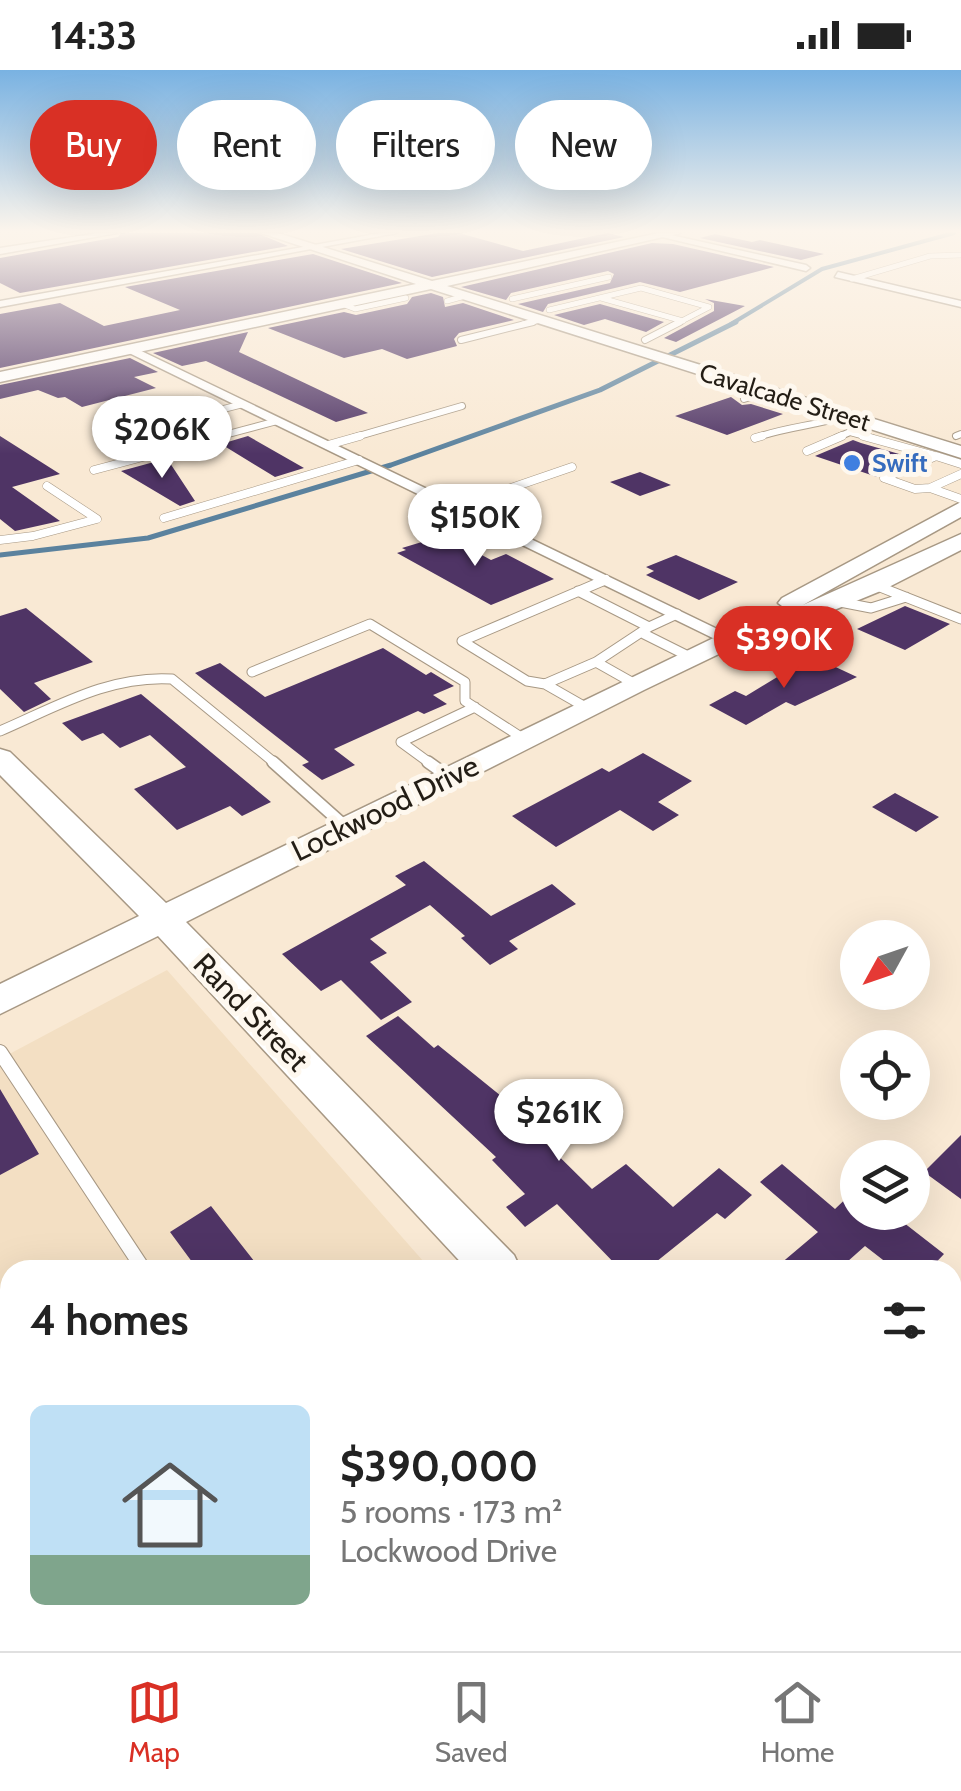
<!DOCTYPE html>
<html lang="en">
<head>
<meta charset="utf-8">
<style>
  body { margin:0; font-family:Cabin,sans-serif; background:#f2f2f2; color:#222; height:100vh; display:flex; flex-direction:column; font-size:38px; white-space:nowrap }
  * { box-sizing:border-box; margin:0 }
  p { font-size:32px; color:#767676 }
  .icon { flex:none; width:55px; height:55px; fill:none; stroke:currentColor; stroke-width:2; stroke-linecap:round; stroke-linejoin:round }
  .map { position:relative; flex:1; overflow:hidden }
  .panel { position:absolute; left:0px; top:1190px; width:962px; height:392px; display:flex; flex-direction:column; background:#fff; border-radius:30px 30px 0 0; box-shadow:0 10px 40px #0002 }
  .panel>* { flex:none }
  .guide { position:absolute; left:30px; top:30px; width:902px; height:90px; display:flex; gap:20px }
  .needle { width:65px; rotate:230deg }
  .buttons { position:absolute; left:840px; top:850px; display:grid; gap:20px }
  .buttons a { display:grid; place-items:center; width:90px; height:90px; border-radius:50%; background:#fff; box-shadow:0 10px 40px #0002; font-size:50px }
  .price { position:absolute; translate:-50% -85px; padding:0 22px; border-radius:35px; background:#fff; color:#222; font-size:32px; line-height:65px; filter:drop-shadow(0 2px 5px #0008) }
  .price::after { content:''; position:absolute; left:50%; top:60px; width:30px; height:22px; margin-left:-15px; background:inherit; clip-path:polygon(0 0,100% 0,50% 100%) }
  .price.active { background:#d93025; color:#fff }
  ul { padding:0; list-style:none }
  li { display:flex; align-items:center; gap:30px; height:250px; padding:0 30px }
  li span { display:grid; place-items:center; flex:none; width:280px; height:200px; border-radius:15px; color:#555 }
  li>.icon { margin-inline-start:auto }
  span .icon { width:120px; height:120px; fill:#fffc; stroke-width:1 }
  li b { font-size:42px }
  h2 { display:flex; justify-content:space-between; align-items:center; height:120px; padding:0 30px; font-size:42px }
  .pill { padding:0 35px; border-radius:45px; background:#fff; box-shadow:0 10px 40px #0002; font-size:35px; line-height:90px }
  .pill.active { background:#d93025; color:#fff }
  .status { display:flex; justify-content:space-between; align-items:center; height:70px; padding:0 50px; background:#fff; direction:ltr }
  .status svg { height:28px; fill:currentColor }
  .dock { display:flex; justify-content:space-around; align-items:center; height:140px; border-top:2px solid #e0e0e0; background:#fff; font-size:28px; color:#767676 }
  .dock a { display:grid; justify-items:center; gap:5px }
  .dock .active { color:#d93025 }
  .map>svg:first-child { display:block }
</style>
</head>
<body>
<div class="status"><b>14:33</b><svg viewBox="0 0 49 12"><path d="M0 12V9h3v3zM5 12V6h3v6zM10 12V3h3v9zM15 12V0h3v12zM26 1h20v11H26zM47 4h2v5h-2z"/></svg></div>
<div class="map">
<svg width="961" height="1581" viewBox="0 0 961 1581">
  <rect width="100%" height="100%" fill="#f9e9d4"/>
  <!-- built -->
  <path fill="#f3dfc3" d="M167,900L431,1200H10V1572L669,1573L662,1581H0V989Z"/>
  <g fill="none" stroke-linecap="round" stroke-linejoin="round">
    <!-- stream-far1 -->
    <path stroke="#5b829e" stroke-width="4" d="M731,254L822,199L954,163"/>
    <!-- stream -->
    <path stroke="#5b829e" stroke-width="5" d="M0,485L148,468L391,395L600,320L736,252"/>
  </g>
  <!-- building -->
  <path fill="#4f3465" d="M121,163H257L288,176L20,223L0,213V188L118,167Z
    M438,163H459L523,181L608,163L624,167L432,207L341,179Z
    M715,164L752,172L760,170L824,184L801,190L700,168Z
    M652,173L673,174L774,197L680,222L640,212L548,234L543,242L518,234L610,213L614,204L608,201L511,223L506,230L461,217Z
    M313,184L402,213L0,298V244L60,233L104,256L180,240L125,217Z
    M431,223L443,227L445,237L463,233L514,250L459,263L454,269L457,276L407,289L382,279L344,288L268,258L344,242L356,245L407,234L412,227Z
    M705,229L745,236L676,272L664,268L714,241V233Z
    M600,234L664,252L646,262L605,249L584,255L554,245Z
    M248,262L239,282L368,343L336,352L206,291L182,296L153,283Z
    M130,288L158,302L134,307L156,318L82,337L65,327L58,328L38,320L0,329V315Z
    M731,327L742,335L751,334L783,344L727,365L675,346Z
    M0,366L60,404L12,417L60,451L15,461L0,449Z
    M248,366L304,398L275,407L221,374Z
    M853,370L861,373L913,388L881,401L877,407L815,386Z
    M165,389L168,390L195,431L180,436L121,401Z
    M640,402L671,415L640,426L610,412Z
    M445,465L491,490L506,484L554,509L491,535L397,483L406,480L402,478Z
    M676,485L738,512L699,530L646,505L654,501L646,497Z
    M905,536L950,554L905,580L857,559Z
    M26,538L93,592L34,613L51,629L24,642L0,619V546Z
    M383,578L426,605L431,602L454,616L433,625L447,634L424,644L418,641L334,679L355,695L322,710L302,695L309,692L195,603L220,593L265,627Z
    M812,586L857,607L795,636L786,632L746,655L709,635L735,621L746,626Z
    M141,624L271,732L242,746L230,736L177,760L134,719L186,697L150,665L120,678L103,663L82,671L62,653Z
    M643,683L692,711L658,732L679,745L653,761L620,740L556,777L512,746L602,698L609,702Z
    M895,723L939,747L916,762L872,737Z
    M424,791L491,846L552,814L576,834L509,871L518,879L490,895L461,868L465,866L430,835L370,869L387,883L370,892L412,932L381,950L341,910L321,921L282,884L406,815L395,806Z
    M398,946L434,978L438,975L511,1034L508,1036L592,1119L626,1094L673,1137L719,1098L752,1125L725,1149L717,1143L646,1200H621L557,1134L525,1157L506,1137L525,1124L492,1090L496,1087L366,966Z
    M0,1019L39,1084L0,1105Z
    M961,1065V1129L924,1102Z
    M782,1094L835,1139L858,1117V1142H890L944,1184L929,1200H896L865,1176L838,1200H773L818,1162L760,1112Z
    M211,1136L261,1200H198L170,1162Z"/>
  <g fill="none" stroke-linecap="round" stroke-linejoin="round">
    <!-- lane-far5 casing -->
    <g stroke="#a79884" stroke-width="6">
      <path id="lane-far5" d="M852,209L930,186L961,185
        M601,228L683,251
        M512,229L609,207
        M447,231L465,226
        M342,234L355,239L406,228
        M549,240L641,218L709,237L676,254
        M523,254L540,250"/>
    </g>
    <!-- lane-far4 casing -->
    <g stroke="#a79884" stroke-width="8">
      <path id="lane-far4" d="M461,270L533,252
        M645,270L680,252
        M744,329L767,322
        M869,353L850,362L872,368
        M134,362L243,334
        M956,366L961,364
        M213,368L277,351
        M352,368L462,336
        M755,368C785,357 814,356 845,346
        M836,368L850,362"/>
    </g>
    <!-- lane-far3 casing -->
    <g stroke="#a79884" stroke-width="9">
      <path id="lane-far3" d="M863,366L932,385
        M755,368L762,366
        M328,375L360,366
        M807,381L842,366
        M94,400L222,366
        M961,404L930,418L961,429
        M930,418L915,419L884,408L936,386L961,394
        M456,437L572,397
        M164,448L359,390
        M0,470L33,466L97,449L47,416
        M599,512L606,509"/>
    </g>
    <!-- lane-far2 casing -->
    <g stroke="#a79884" stroke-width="11">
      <path id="lane-far2" d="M875,515L961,549
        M578,521L649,557
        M835,531L871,538L906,527
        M644,564L690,587
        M596,592L635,614
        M252,602L370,554L465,612V631L524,669
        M545,614L596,592L649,557L677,544
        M587,638L545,614L527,611L462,571L605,510
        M0,661C56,637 109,605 172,609L276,694
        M431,694L401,672L475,637"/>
    </g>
    <!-- lane-far1 casing -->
    <g stroke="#a79884" stroke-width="14">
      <path id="lane-far1" d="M273,692L347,758
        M428,692L449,707"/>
    </g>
    <!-- lane casing -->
    <g stroke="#a79884" stroke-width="16">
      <path id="lane" d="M0,982L144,1200"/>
    </g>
    <!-- street casing -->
    <g stroke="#a79884" stroke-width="3">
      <path id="street" d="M99,163H117L0,184V178Z
        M381,163H397L0,237V231Z
        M662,163L806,195L810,198L806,201L662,167Z
        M838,202L961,231V237L835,207Z
        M125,277H133L738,569L735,573H723L125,281Z
        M961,1322V1365L952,1369V1326Z
        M743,1572H787L784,1581H740Z"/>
    </g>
    <!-- secondary casing -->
    <g stroke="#a79884" stroke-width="3">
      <path id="secondary" d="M261,163H278L432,211L659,163H681L447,216L961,376V388L431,219L0,312V302L416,214Z
        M961,432V447L803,535L961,464V480L883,520L817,547L779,555L644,620L186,852L514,1185L521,1200H468L158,866L0,944V914L139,846L0,705V679L10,682L166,833L763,544L786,539L778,533L782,528Z
        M826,1572H889L893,1581H829Z"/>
    </g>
    <!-- lane-far5 -->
    <use href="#lane-far5" stroke="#fff" stroke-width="5"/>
    <!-- lane-far4 -->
    <use href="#lane-far4" stroke="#fff" stroke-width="6"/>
    <!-- lane-far3 -->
    <use href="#lane-far3" stroke="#fff" stroke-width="8"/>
    <!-- lane-far2 -->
    <use href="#lane-far2" stroke="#fff" stroke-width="9"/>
    <!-- lane-far1 -->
    <use href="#lane-far1" stroke="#fff" stroke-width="11"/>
    <!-- lane -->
    <use href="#lane" stroke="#fff" stroke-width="14"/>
    <!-- street -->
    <use href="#street" fill="#fff" fill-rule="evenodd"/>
    <!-- secondary -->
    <use href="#secondary" fill="#fff" fill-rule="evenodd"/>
  </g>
  <!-- sky -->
  <linearGradient id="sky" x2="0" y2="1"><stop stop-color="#79b2e2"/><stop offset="0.42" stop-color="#fcf5ec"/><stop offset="1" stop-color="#fcf5ec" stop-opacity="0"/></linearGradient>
  <rect width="961" height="384" fill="url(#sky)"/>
  <!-- markers -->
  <circle fill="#3f7fe0" stroke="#fef8ef" stroke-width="4" cx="852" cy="393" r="10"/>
  <g text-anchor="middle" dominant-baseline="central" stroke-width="10" stroke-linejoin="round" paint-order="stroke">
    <!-- far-street labels -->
    <g font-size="25" fill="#231d15" stroke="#fef8ef">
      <text transform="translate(785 327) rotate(17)">Cavalcade Street</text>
    </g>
    <!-- far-shop labels -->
    <g font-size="25" font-weight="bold" fill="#366cbe" stroke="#fef8ef" text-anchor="start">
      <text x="872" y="393">Swift</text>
    </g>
    <!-- street labels -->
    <g font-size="30" fill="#231d15" stroke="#fef8ef">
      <text transform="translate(385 738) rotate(-26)">Lockwood Drive</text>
      <text transform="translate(251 942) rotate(46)">Rand Street</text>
    </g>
  </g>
</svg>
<div class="buttons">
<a><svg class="needle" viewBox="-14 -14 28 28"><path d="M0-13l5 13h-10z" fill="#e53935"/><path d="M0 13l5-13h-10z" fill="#767676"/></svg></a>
<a><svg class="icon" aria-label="locate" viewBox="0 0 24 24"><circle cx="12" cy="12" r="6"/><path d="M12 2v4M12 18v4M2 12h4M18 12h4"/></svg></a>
<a><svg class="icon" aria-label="layers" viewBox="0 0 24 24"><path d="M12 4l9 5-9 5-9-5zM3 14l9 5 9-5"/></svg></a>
</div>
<b class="price" style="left:162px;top:411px">$206K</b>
<b class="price" style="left:475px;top:499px">$150K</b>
<b class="price active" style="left:784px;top:621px">$390K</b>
<b class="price" style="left:559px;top:1094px">$261K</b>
<div class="guide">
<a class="pill active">Buy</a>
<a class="pill">Rent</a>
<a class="pill">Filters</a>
<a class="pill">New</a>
</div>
<section class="panel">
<h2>4 homes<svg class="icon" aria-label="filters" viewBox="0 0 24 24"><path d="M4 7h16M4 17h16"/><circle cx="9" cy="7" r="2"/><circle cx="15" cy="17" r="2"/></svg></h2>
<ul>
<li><span style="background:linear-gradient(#bfe0f5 75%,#7fa58c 0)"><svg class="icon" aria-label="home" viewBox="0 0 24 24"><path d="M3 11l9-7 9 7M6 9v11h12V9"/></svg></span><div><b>$390,000</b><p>5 rooms · 173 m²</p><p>Lockwood Drive</p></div></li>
</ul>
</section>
</div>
<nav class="dock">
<a class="active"><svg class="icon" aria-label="map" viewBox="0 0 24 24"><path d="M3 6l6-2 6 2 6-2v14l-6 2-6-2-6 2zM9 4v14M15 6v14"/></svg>Map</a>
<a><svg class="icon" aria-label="saved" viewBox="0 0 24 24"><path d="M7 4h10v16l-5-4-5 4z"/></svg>Saved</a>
<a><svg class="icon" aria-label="home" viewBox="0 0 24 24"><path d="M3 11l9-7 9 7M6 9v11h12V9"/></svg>Home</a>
</nav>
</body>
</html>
